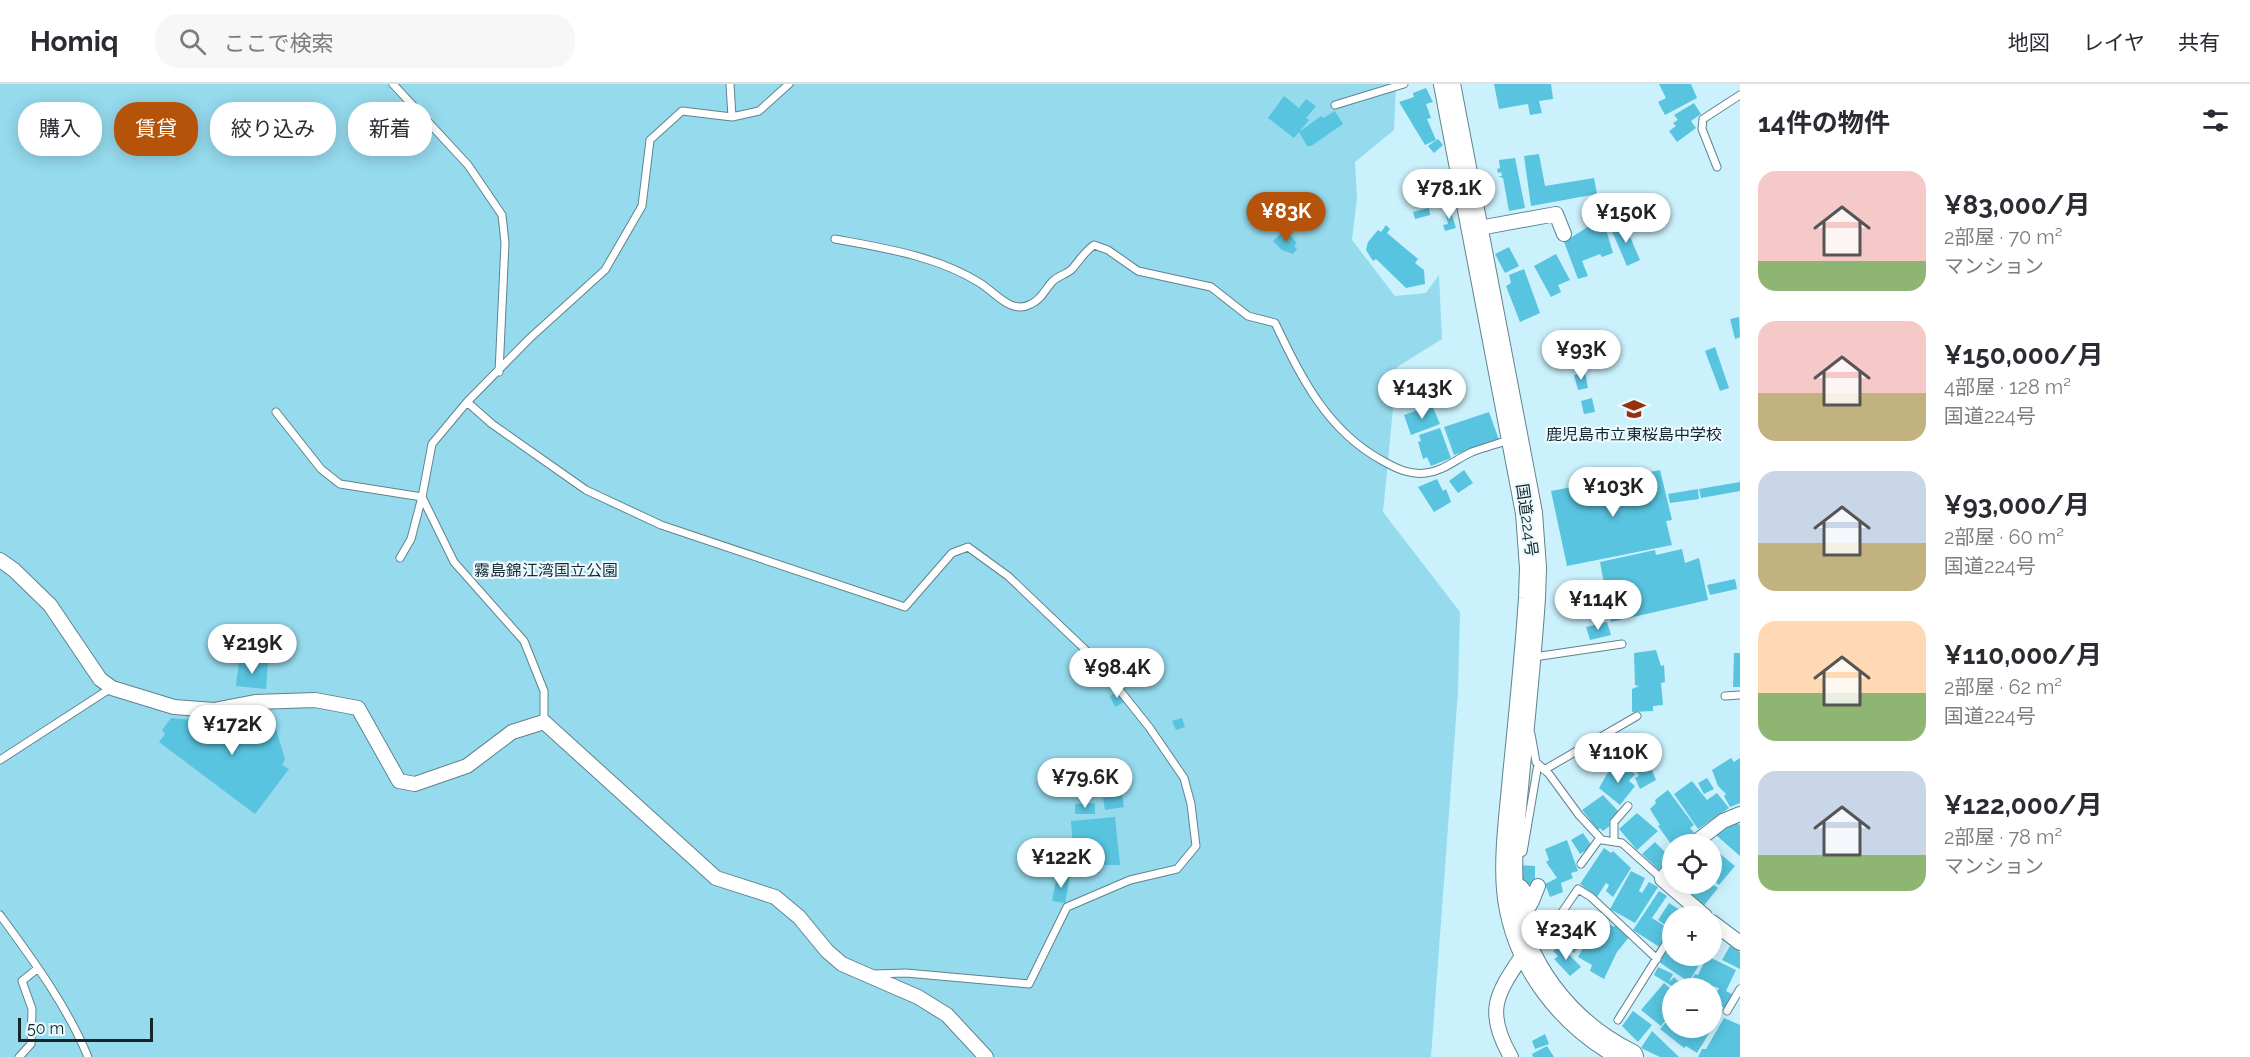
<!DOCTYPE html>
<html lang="ja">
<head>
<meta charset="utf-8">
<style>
  body { margin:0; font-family:Raleway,"Noto Sans JP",sans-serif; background:#f7f7f7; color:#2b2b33; height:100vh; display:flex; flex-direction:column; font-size:22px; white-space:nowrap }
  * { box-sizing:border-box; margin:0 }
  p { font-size:20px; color:#7c7c81 }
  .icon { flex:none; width:33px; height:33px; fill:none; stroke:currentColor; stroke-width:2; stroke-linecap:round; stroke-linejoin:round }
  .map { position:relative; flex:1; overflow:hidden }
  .side { display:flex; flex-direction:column; background:#fff; width:510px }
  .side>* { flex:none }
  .banner { position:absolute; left:18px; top:18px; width:570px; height:54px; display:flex; gap:12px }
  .controls { position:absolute; left:1662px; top:750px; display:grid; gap:12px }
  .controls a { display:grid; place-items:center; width:60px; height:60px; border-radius:50%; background:#fff; box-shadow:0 3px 15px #0003; font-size:30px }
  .scale { position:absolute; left:18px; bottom:15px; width:135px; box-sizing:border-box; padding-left:6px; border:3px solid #17262a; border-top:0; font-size:16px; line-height:21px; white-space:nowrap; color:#17262a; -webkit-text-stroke:4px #ebfafe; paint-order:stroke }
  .price { position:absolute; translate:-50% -51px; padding:0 14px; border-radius:21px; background:#fff; color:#222; font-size:20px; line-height:39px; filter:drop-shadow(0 2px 3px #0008) }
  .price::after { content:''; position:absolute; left:50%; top:36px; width:18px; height:14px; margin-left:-9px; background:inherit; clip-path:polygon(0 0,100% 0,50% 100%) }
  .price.selected { background:#b45309; color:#fff }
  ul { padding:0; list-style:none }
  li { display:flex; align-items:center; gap:18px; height:150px; padding:0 18px }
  li span { display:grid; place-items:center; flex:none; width:168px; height:120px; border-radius:18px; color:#555 }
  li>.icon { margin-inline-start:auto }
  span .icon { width:72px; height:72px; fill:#fffc; stroke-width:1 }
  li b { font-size:26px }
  h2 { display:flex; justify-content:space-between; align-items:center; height:72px; padding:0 18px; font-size:26px }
  .chip { padding:0 21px; border-radius:24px; background:#fff; box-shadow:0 3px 15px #0003; font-size:21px; line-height:54px }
  .chip.selected { background:#b45309; color:#fff }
  header { display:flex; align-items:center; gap:36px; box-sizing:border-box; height:84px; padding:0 30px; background:#fff; border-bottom:2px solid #e1e1e2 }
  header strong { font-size:28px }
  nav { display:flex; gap:33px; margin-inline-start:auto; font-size:21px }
  .search { width:420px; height:54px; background:#f7f7f7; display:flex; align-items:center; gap:15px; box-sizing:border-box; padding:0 21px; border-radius:24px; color:#7c7c81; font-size:22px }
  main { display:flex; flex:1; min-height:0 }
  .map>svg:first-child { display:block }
</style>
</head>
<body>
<header>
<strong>Homiq</strong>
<div class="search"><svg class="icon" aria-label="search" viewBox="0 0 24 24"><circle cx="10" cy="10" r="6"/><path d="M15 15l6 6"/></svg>ここで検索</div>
<nav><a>地図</a><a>レイヤ</a><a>共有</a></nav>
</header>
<main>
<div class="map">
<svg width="1740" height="973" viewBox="0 0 1740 973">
  <rect width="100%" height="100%" fill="#cbf1fc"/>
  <!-- green -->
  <path fill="#95daed" d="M0,0H1396L1394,46L1355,78L1357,114L1352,156L1395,212L1426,209L1439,191L1442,255L1397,283L1383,428L1460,528L1458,607L1431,973H0Z"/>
  <!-- building -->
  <path fill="#58c4df" d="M1494,0H1551L1553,15L1539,17L1542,29L1530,31L1528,20L1499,25Z
    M1659,0H1691L1697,14L1665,31L1658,18L1666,14Z
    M1426,4L1433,18L1426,20L1431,34L1427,35L1436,56L1425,61L1399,18L1414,13L1413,9Z
    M1284,12L1299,24L1306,15L1316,22L1306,34L1309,36L1294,54L1268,34Z
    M1694,19L1701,30L1691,37L1696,44L1677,58L1669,47L1676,42L1673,39L1678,36L1674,31Z
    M1335,27L1343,40L1311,62H1307L1299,48L1321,32L1323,34Z
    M1438,55L1443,61L1434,69L1428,62Z
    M1539,70L1545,102L1594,94L1597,110L1531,122L1524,72Z
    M1515,74L1525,124L1509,127L1503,94L1498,92H1502L1501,88L1498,89L1497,85L1500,84L1499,76Z
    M1428,92L1430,100L1412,104L1413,108L1408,109L1405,97Z
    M1610,110L1612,120L1601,123L1599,112Z
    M1449,122L1456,144L1445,147L1443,141L1448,140L1444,123Z
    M1429,124L1430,131L1415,135L1413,128Z
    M1594,139L1605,142L1613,169L1602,173L1600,170L1582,177L1588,192L1578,195L1564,158Z
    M1624,139L1640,176L1627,182L1611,145Z
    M1386,141L1390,145L1387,149L1418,175L1415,179L1424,186L1425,200L1406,204L1376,175L1373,177L1366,166L1368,158L1378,146L1381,148Z
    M1285,146L1297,159L1294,162L1297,165L1293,170L1282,166L1273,157Z
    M1509,163L1519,182L1505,189L1495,170Z
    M1556,170L1570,196L1558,201L1561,208L1551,213L1534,182Z
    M1524,185L1540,229L1520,238L1506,202L1511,199L1509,191Z
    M1739,233L1740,253L1735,255L1730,235Z
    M1715,263L1729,304L1720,307L1705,267Z
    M1585,289L1588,304L1578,306L1574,291Z
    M1592,314L1595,328L1584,330L1581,317Z
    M1432,321L1440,340L1411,351L1404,331Z
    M1489,328L1499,356L1454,371L1444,343Z
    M1440,344L1451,374L1431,382L1427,373L1423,375L1418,358L1421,357L1419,351Z
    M1464,386L1473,399L1458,409L1449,397Z
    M1660,386L1672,436L1666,437L1672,461L1567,482L1551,407Z
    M1437,395L1443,407L1446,405L1451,418L1434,428L1418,403Z
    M1740,398V407L1701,414L1699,405Z
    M1698,405L1699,415L1670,419L1668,410Z
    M1682,465L1685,479L1699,474L1708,516L1611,538L1600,478L1655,466L1656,471Z
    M1735,495L1737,505L1710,511L1707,501Z
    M1607,538L1611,551L1590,556L1586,543Z
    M1656,566L1661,582L1664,581L1665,598L1661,599L1663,621L1653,622V627L1632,628V605L1639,602L1635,601L1634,569Z
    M1734,569H1740V603H1733Z
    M239,576L268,579L266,605L236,602Z
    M1119,608L1124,618L1115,623L1110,612Z
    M271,629L285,675L282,681L289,685L255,730L159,658L165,650L162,646L171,634L202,637L205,648L201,651L210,659L218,651L216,638L231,635L232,638Z
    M1182,634L1185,643L1176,646L1172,637Z
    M1731,674L1734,678L1740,674V719L1730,723L1724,712L1726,710L1718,702L1712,686Z
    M1648,676L1656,696L1640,705L1635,694L1639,692L1634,682Z
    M1619,679L1635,690L1629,697L1635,702L1620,721L1599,704L1610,685L1612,687Z
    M1707,694L1714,705L1704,710L1698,699Z
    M1692,697L1707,716L1717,709L1729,724L1698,745L1674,710Z
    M1668,706L1694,741L1690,744L1696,751L1683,759L1684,760H1671L1658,742L1660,741L1650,725L1656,719L1655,716Z
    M1122,711L1124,723L1105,726L1103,714Z
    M1603,711L1619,728L1609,738L1611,741L1603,747L1600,744L1598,746L1582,726Z
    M1095,719V730H1075V720Z
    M1637,729L1658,747L1637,766L1619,745Z
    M1115,733L1120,781H1100V789H1080V781H1074L1071,737Z
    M1735,738L1740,741V772L1716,751Z
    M1583,749L1592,762L1580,770L1571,756Z
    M1567,756L1578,787L1571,789L1573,794L1561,799L1563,808L1550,813L1545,800L1557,794L1546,778L1549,776L1545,765Z
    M1655,758L1668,771L1666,773L1670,779L1659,786L1642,770Z
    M1604,764L1611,769L1613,767L1631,784L1613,813L1606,807L1609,801L1606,799L1597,813L1580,800Z
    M1713,764L1735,782L1719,801L1712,795Z
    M1519,781L1535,782V800H1518Z
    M1631,787L1645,794L1639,807L1642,809L1649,798L1658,803L1635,839L1610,825Z
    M1057,791L1070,793L1065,819L1052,817Z
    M1677,800H1712L1718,804L1702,824Z
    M1659,807L1667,812L1652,834L1671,846L1661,864L1633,846Z
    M1669,819L1683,828L1679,832H1672L1671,845L1658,836Z
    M1609,840L1614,843L1616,840L1630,852L1617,868L1604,895L1590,887L1592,881L1578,873L1590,852L1605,858L1608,854L1603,850Z
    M1564,850L1580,862L1574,869L1558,856Z
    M1672,858V872H1704L1689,898L1659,878Z
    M1560,861L1581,883L1570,892L1554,875L1558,872L1553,867Z
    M1730,862L1740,868V885L1722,876Z
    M1707,872L1736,886L1726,907L1732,910L1725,925L1713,915L1719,904L1708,901L1706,904H1699L1690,899L1695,890L1698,891Z
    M1658,883L1673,890L1669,898L1674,893L1682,901L1675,904L1654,891Z
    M1664,899L1672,906V928L1661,942L1641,926Z
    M1633,927L1652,941L1638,958L1622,942Z
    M1672,931V944H1708L1711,946L1697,969L1686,962L1684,964L1660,945Z
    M1724,934L1740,941V973H1698L1702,965H1706Z
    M1652,947L1679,973H1660L1641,964Z
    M1545,950L1549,960L1535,965L1532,957Z
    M1547,962L1554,973H1533L1532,970Z"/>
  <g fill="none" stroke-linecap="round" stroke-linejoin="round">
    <!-- lane casing -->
    <g stroke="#60838d" stroke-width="9">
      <path id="lane" d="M393,0L468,81L502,131L505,159L499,288
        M730,0L732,33
        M1335,21L1404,0
        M1717,83L1702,45L1703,35L1740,11
        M835,155C884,164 937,172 980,199C996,209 1011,231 1031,220C1042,215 1045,205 1053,197C1058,192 1067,190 1072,185C1080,176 1084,168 1094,161L1108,166L1138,187L1211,203L1248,232L1275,239C1301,293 1327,347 1383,377C1397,385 1410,391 1426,389C1444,387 1456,375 1472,368C1485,363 1498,360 1511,355
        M467,318L492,340L586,406L661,441L905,523L952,469L968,463L1008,492L1094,574L1149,643L1184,694L1191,720L1196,762L1177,785L1130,796L1067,823L1029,900L906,889L874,890
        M276,328L321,385L340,400L422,413L411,455L400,474
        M1534,573L1622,560
        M1725,612L1740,611
        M544,638V607L524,557L454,478L422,413L432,360L467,318L530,254L605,186L642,122L650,56L682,27L732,33L759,27L789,0
        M1531,650L1536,678L1549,690L1579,731L1602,756L1622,759L1662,795
        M0,676L111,604
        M1544,686L1637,632
        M1614,758V738L1628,722
        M1514,773L1523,768L1538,680
        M1581,780L1600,754
        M0,831C33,876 67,922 88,973
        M1684,832L1692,821
        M1552,853L1554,840L1578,805L1591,813L1657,875
        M1727,927L1740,905
        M1618,936L1672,850
        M19,973L31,960L32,925L22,897L38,884"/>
    </g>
    <!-- street casing -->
    <g stroke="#60838d" stroke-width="16">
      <path id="street" d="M1474,145L1556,130L1564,150
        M0,476L14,486L50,521L100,595L112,604L174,623L214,626L255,618L315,616L358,624L399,697L415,700L467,682L512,648L544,638L716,794L775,813L799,833L827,867L842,880L918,913L947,931L986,973
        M1693,760L1723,737L1740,730
        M1672,783L1662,795L1705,832
        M1521,803L1532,817L1524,831L1528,843
        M1532,817L1538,802
        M1712,838L1740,859
        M1511,973C1483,925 1498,908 1526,866"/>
    </g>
    <!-- highway casing -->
    <g stroke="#60838d" stroke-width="28">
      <path id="highway" d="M1447,0L1529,429L1533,484L1532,514C1528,574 1522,633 1516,692C1513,729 1507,768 1510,806C1517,879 1566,941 1630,973"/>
    </g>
    <!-- lane -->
    <use href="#lane" stroke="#fff" stroke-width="7"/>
    <!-- street -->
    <use href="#street" stroke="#fff" stroke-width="14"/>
    <!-- highway -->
    <use href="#highway" stroke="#fff" stroke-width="26"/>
  </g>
  <!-- icons -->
  <defs>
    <g id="school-bare" transform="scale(1.8)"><path d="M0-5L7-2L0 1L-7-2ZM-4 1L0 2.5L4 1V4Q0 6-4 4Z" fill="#96300d" stroke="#ebfafe" stroke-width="2.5" paint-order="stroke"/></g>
  </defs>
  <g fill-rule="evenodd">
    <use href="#school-bare" x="1634" y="325"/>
  </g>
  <g text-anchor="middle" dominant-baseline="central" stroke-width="4.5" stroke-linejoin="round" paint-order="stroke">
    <!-- poi labels -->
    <g font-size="16" fill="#17262a" stroke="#ebfafe">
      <text x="1634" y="350">鹿児島市立東桜島中学校</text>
    </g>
    <!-- street labels -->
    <g font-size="16" fill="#17262a" stroke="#ebfafe">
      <text transform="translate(1527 436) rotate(82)">国道224号</text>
    </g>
    <!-- park labels -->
    <g font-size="16" fill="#192c32" stroke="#ebfafe">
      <text x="546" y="486">霧島錦江湾国立公園</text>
    </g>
  </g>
</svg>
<div class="controls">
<a><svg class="icon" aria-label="locate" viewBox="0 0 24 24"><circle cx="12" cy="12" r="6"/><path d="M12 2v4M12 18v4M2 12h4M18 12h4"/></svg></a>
<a>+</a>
<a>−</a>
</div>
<div class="scale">50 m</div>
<b class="price" style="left:1449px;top:136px">¥78.1K</b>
<b class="price selected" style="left:1286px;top:159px">¥83K</b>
<b class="price" style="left:1626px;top:160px">¥150K</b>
<b class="price" style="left:1581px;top:297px">¥93K</b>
<b class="price" style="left:1422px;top:336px">¥143K</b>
<b class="price" style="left:1613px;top:434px">¥103K</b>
<b class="price" style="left:1598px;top:547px">¥114K</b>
<b class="price" style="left:252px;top:591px">¥219K</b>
<b class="price" style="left:1117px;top:615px">¥98.4K</b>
<b class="price" style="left:232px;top:672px">¥172K</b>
<b class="price" style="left:1618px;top:700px">¥110K</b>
<b class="price" style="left:1085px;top:725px">¥79.6K</b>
<b class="price" style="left:1061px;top:805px">¥122K</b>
<b class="price" style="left:1566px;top:877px">¥234K</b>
<div class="banner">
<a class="chip">購入</a>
<a class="chip selected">賃貸</a>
<a class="chip">絞り込み</a>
<a class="chip">新着</a>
</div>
</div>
<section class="side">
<h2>14件の物件<svg class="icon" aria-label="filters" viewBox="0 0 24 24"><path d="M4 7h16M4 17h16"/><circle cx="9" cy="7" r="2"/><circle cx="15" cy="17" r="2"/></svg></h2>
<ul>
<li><span style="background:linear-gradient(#f6c9c9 75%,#8fb573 0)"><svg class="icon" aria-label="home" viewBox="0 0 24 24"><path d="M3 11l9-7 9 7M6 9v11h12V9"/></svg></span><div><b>¥83,000/月</b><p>2部屋 · 70 m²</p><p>マンション</p></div></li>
<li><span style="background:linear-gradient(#f6c9c9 60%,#c2b280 0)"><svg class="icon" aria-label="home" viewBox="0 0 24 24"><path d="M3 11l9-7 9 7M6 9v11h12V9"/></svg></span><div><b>¥150,000/月</b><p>4部屋 · 128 m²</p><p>国道224号</p></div></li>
<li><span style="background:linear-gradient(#c9d6e8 60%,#c2b280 0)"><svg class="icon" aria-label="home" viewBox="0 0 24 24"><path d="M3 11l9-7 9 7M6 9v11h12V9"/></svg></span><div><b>¥93,000/月</b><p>2部屋 · 60 m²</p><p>国道224号</p></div></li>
<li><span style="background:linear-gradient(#ffd9b3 60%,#8fb573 0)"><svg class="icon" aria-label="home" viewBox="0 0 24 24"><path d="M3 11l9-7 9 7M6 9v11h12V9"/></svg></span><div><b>¥110,000/月</b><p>2部屋 · 62 m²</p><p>国道224号</p></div></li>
<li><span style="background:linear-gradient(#c9d6e8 70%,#8fb573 0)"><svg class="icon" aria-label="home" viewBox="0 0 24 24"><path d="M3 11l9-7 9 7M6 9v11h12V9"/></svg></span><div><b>¥122,000/月</b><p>2部屋 · 78 m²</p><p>マンション</p></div></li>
</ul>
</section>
</main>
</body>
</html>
